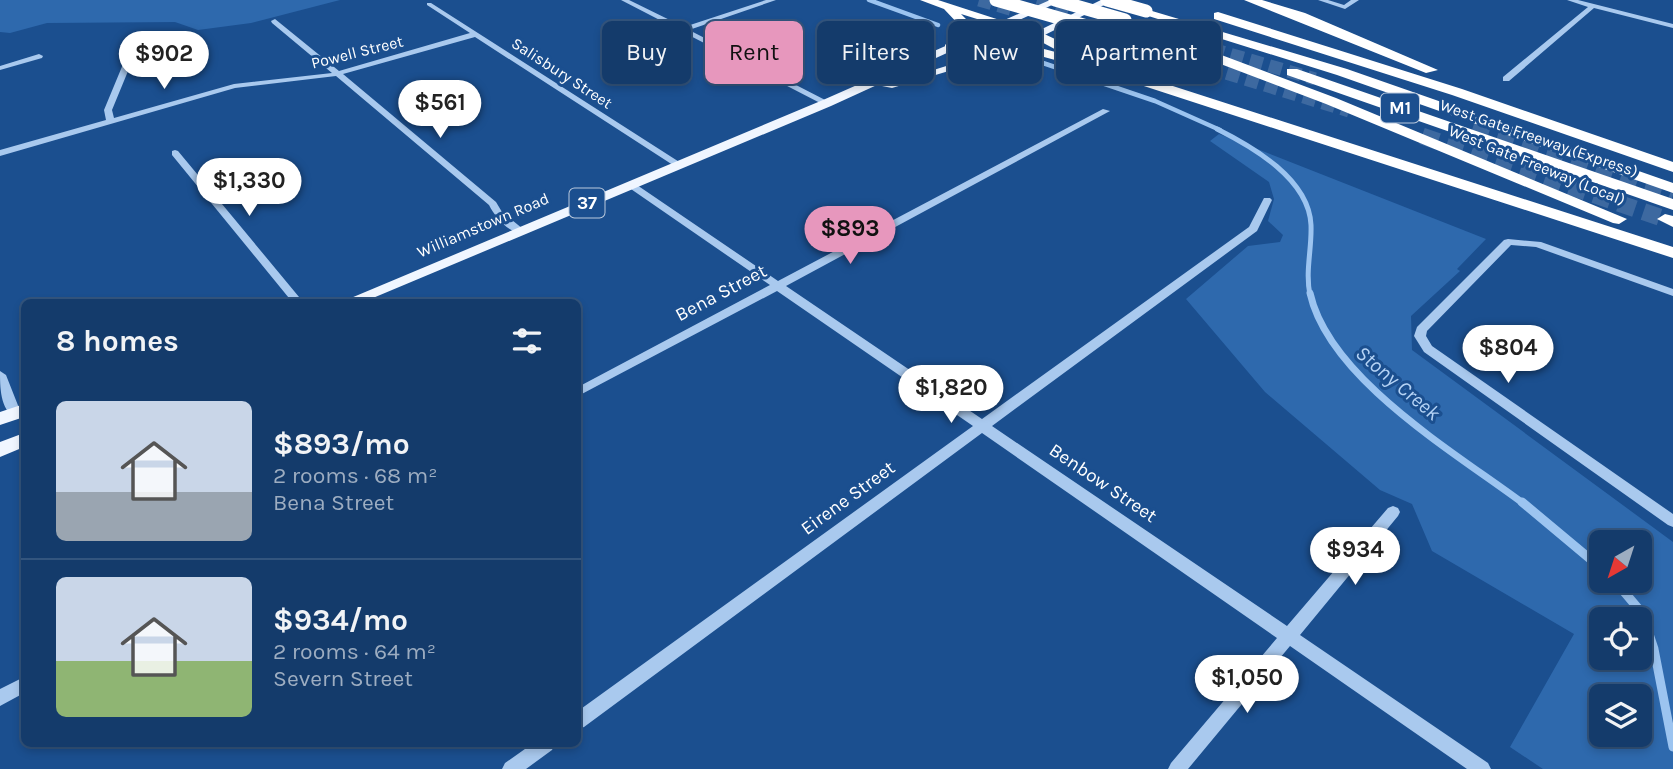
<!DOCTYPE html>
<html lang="en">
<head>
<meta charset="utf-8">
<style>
  body { margin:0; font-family:Karla,sans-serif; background:#1d4271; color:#f1f3f6; height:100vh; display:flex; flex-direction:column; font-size:26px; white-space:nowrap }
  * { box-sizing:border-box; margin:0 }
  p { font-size:23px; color:#9dadc1 }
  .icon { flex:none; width:38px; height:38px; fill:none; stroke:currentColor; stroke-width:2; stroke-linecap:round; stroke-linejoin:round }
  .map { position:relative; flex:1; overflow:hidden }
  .sheet { position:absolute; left:21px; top:299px; width:560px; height:448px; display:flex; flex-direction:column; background:#143b6b; border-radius:10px; box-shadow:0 4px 10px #0003,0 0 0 2px #33557e }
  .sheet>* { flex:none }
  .top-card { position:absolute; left:602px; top:21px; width:665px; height:63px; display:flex; gap:14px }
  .needle { width:46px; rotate:219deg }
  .buttons { position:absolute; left:1589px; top:530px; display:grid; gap:14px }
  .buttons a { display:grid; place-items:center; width:63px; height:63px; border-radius:10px; background:#143b6b; box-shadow:0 4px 10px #0003,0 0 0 2px #33557e; font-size:35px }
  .price { position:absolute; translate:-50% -60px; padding:0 16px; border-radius:24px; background:#fff; color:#222; font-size:23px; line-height:46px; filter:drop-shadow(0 2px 4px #0008) }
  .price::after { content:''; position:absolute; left:50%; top:42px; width:21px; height:16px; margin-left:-10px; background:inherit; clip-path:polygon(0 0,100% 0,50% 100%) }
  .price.on { background:#e797bd; color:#111 }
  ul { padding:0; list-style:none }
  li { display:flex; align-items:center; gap:21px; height:175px; padding:0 35px }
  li+li { border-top:2px solid #33557e }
  li span { display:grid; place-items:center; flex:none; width:196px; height:140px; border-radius:10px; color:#555 }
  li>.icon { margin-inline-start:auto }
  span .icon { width:84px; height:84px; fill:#fffc; stroke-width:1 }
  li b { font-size:30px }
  h2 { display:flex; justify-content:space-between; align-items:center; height:84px; padding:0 35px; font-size:30px }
  .chip { padding:0 24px; border-radius:10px; background:#143b6b; box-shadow:0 4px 10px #0003,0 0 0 2px #33557e; font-size:24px; line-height:63px }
  .chip.on { background:#e797bd; color:#111 }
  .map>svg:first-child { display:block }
</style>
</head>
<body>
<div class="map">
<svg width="1673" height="769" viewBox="0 0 1673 769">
  <rect width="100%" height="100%" fill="#1b4f8f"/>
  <!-- green -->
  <path fill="#2e69ad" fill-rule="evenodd" d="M0,0H340L251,23L198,30L175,22L47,23L10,33L0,32Z
    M1219,134L1486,239L1457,269L1460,271L1411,316L1412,350L1673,542V769H1543L1510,747L1574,634L1432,551L1412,504L1380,490L1265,392L1186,299L1248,246L1280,242L1283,235L1268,221L1274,199L1269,182L1210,141ZM1601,542H1640V581H1601ZM1601,620H1640V658H1601ZM1640,696V735H1601V696Z"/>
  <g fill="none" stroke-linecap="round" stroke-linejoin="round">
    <!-- stream-far3 -->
    <path stroke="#9cc4f0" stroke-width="4.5" d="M869,0L938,25
      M1043,63L1155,101L1220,130"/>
    <!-- stream-far2 -->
    <path stroke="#9cc4f0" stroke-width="5" d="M1217,129C1253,147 1309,179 1311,225C1312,249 1305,271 1310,295"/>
    <!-- stream-far1 -->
    <path stroke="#9cc4f0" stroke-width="7" d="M1310,293C1329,379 1456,453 1524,504"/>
    <!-- stream -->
    <path stroke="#9cc4f0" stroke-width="9" d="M1522,502L1601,568
      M1615,581L1642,613L1654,649L1673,747"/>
    <!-- highway-tunnel-far1 -->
    <path stroke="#3d69a0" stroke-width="13" stroke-dasharray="13 7" stroke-linecap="butt" d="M979,0L1017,11
      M1037,0L1072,10
      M1154,32L1315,79
      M1112,38L1349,111"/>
    <!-- highway-tunnel -->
    <path stroke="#3d69a0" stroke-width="17" stroke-dasharray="17 9" stroke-linecap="butt" d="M1472,130L1673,195
      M1422,136L1665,219"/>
    <!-- minor -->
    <path fill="#a9c9ee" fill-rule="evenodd" d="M621,0H629L684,27L766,0H776L689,30L831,103L824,105Z
      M1318,0H1328L1344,5L1351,0H1359L1345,9Z
      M1567,0H1578L1673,24V28L1594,8L1509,81H1503V77L1588,7Z
      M427,3H431L684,165L682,167H676L475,37L343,74L496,202L502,212L523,229V233C509,234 495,217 489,205L336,76L235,88L0,156V150L106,120L104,110L126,57L133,59L112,110L114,118L234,84L332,73L272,23L271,21L275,19L339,71L470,33L427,5Z
      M39,54L43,56L42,58L0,70V66Z
      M1103,109L1110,111L786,286L982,419L1249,227L1264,198H1270L1272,200L1257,231L992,426L1287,626L1388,508L1393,506L1398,508L1400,512L1398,516L1300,635L1488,763L1491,769H1467L1290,646L1188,769H1168L1171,763L1277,638L982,433L584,727L578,729V711L973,426L777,291L578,396V387L770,285L628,187V183H634L778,281Z
      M175,150L178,151L304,303H293L172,155V151Z
      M1508,239L1541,242L1673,289V296L1536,247L1511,245L1427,331L1426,336L1432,346L1673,514V527L1668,525L1424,352L1414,336L1417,327L1504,240Z
      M0,371L6,375L21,413L19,416L15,417C0,410 0,386 0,371Z
      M24,677V693L0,706V689Z
      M532,744H555L552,750L526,769H502L505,763Z"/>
    <!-- major -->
    <path fill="#f0f6ff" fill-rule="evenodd" d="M1050,0H1063L831,106L361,303H339L823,100Z
      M1101,0H1114L1009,53L892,88L882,86L1001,49Z
      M24,404V417L0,425V412Z
      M24,433V447L0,457V442Z"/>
    <!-- highway -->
    <path fill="#fff" fill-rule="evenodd" d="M920,0H938L1012,24L1006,28L961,14L974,27L971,36L955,51H945V45L962,28L944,9Z
      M1244,0H1262L1305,13L1438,70L1426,73Z
      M1142,8L1347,69L1673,183V193L1337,75L1142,14Z
      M1218,12L1462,89L1673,162V172L1452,95L1214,19V13Z
      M1115,18H1123L1336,98L1627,219L1619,224L1613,223L1326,104L1115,24Z
      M1038,31L1074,48L1075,51L1064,54L1034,38L1032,35Z
      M1005,47L1044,49L1117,68L1673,247V258L1107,74L1044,57L1000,54L999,51Z
      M1287,69H1297L1673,199V210L1287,75Z
      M1665,214L1673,216V227L1657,219Z"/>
    <!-- highway-bridge -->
    <path stroke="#fff" stroke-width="13" d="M996,0L1136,40
      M1055,0L1125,20
      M1107,0L1146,11"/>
  </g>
  <g text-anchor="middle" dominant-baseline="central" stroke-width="6" stroke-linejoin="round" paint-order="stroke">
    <!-- far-street labels -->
    <g font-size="16" fill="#fff" stroke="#1b4f8f">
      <text transform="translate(357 52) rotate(-14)">Powell Street</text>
      <text transform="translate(562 73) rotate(33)">Salisbury Street</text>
      <text transform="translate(1539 138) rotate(19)">West Gate Freeway (Express)</text>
      <text transform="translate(1537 165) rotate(22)">West Gate Freeway (Local)</text>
      <text transform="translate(483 225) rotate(-23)">Williamstown Road</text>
    </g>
    <!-- shield labels -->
    <g fill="#1b4f8f" stroke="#bbcadd" stroke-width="2">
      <rect x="1381" y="93.5" width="38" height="29" rx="5"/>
      <rect x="569.5" y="188.5" width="35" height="29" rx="5"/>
    </g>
    <g font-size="18" font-weight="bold" fill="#fff">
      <text x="1400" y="108">M1</text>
      <text x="587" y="203">37</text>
    </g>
    <!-- street labels -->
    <g font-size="19" fill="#fff" stroke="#1b4f8f">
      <text transform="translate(721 293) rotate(-28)">Bena Street</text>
      <text transform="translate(1103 483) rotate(34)">Benbow Street</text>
      <text transform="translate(848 498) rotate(-36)">Eirene Street</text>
    </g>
    <!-- water labels -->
    <g font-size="21" font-style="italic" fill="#b5d3f5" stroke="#1b4f8f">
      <text transform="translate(1398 383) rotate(40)">Stony Creek</text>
    </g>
  </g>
</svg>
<div class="buttons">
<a><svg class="needle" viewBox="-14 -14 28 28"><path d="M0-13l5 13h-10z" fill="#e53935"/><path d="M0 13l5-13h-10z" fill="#9dadc1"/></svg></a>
<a><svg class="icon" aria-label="locate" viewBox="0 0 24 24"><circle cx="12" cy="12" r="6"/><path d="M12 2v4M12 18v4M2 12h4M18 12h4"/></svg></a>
<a><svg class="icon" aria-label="layers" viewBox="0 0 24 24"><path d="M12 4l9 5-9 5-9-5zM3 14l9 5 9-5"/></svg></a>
</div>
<b class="price" style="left:164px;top:91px">$902</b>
<b class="price" style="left:440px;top:140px">$561</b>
<b class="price" style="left:249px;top:218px">$1,330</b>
<b class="price on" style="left:850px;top:266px">$893</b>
<b class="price" style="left:1508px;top:385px">$804</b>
<b class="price" style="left:951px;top:425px">$1,820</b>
<b class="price" style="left:1355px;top:587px">$934</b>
<b class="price" style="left:1247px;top:715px">$1,050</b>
<div class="top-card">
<a class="chip">Buy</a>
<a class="chip on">Rent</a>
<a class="chip">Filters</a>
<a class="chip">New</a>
<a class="chip">Apartment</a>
</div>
<section class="sheet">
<h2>8 homes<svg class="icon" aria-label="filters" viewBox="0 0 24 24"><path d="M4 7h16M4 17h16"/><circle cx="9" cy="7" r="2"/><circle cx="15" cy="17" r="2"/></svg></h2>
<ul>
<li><span style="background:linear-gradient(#c9d6e8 65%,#9aa5b1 0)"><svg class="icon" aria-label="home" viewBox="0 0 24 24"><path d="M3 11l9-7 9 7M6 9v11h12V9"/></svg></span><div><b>$893/mo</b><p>2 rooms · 68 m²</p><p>Bena Street</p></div></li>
<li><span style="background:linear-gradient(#c9d6e8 60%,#8fb573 0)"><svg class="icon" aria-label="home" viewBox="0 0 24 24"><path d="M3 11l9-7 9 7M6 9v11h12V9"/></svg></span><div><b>$934/mo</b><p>2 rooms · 64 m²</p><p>Severn Street</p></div></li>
</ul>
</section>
</div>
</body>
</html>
